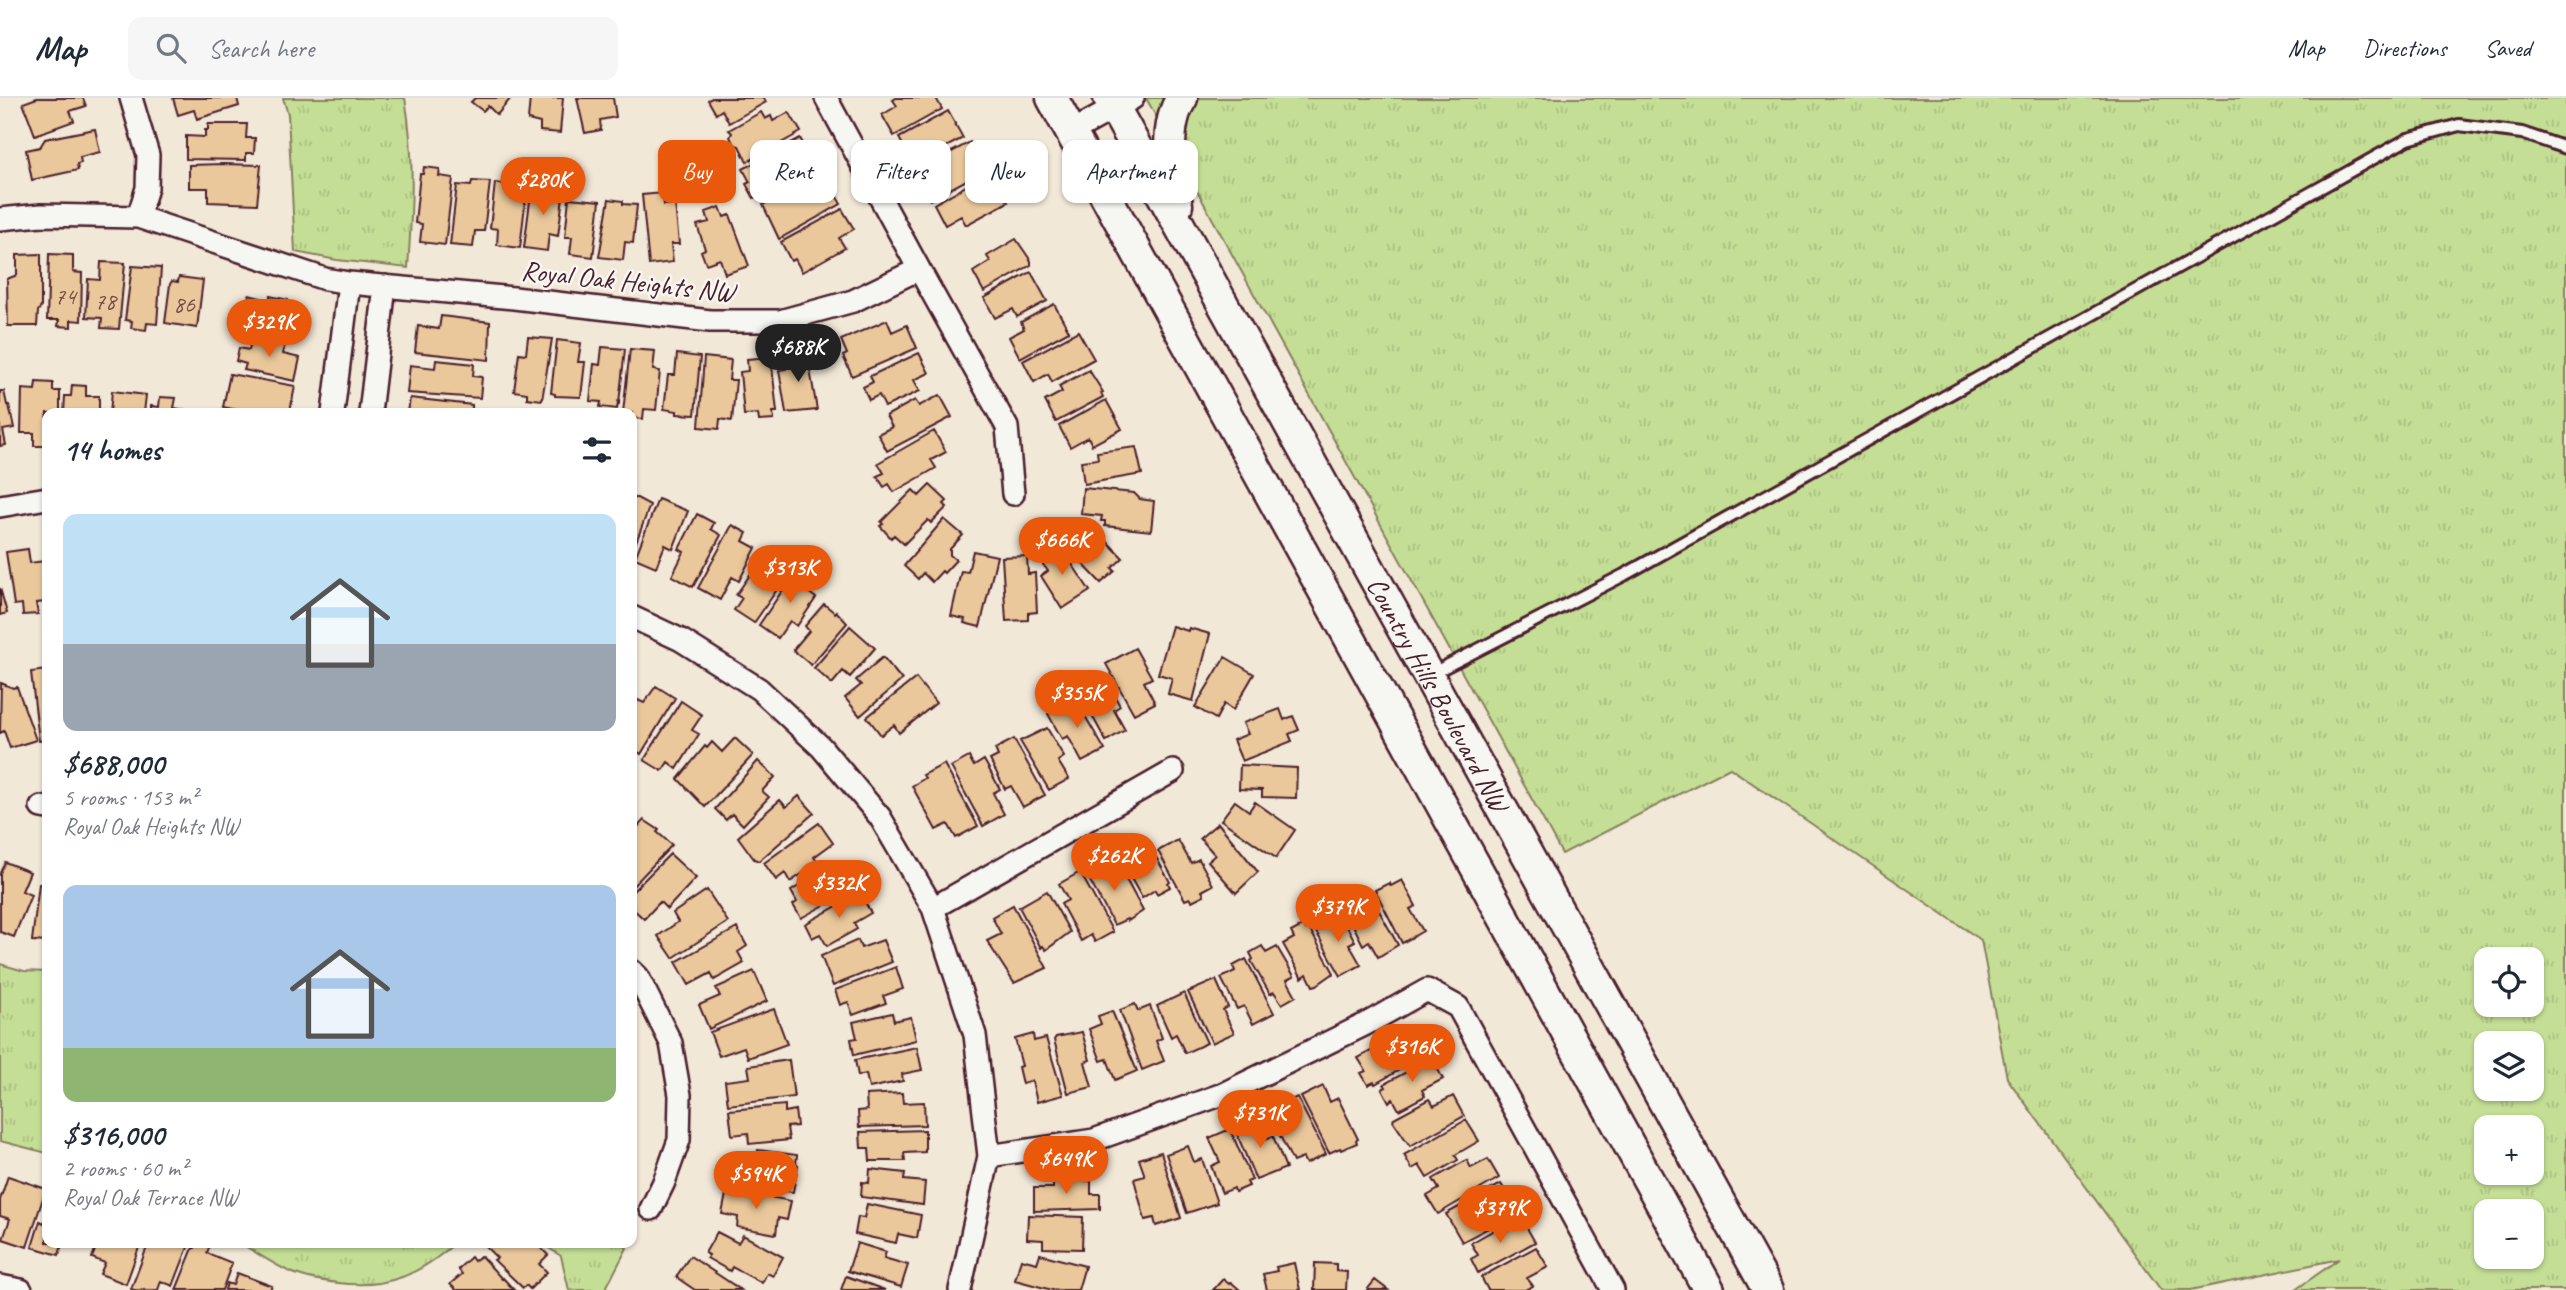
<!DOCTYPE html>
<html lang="en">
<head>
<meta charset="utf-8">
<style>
  body { margin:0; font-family:Caveat,sans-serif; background:#f6f6f7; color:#1f2937; height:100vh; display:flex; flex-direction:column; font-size:26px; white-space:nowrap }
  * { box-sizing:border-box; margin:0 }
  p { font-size:23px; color:#747a83 }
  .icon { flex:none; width:38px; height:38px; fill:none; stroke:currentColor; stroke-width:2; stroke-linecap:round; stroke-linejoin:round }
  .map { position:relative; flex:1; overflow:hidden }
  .drawer { position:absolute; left:42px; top:310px; width:595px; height:840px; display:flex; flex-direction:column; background:#fff; border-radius:14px; box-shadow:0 2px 5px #0004 }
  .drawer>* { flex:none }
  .banner { position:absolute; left:658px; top:42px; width:665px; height:63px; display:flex; gap:14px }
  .fabs { position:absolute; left:2474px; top:849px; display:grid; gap:14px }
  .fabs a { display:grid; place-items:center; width:70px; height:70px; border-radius:14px; background:#fff; box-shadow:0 2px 5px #0004; font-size:35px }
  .price { position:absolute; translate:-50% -60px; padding:0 16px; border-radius:24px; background:#ea580c; color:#fff; font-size:23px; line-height:46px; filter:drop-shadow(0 2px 4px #0008) }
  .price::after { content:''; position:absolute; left:50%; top:42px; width:21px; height:16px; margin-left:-10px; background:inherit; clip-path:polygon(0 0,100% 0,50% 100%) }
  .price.current { background:#222; color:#fff }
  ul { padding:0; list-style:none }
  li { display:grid; align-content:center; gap:14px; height:371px; padding:0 21px }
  li span { display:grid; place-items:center; height:217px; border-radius:14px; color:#555 }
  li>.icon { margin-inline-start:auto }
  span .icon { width:126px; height:126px; fill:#fffc; stroke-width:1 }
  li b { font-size:30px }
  h2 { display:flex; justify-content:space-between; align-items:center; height:84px; padding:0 21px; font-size:30px }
  .tag { padding:0 24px; border-radius:14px; background:#fff; box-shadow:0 2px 5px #0004; font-size:24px; line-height:63px }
  .tag.current { background:#ea580c; color:#fff }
  header { display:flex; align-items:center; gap:42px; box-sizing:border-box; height:98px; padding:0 35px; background:#fff; border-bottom:2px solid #e0e1e3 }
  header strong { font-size:33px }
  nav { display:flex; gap:38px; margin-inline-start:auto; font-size:24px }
  .search { width:490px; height:63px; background:#f6f6f7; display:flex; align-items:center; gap:18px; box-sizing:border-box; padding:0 24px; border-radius:14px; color:#747a83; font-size:26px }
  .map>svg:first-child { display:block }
</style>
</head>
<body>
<header>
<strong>Map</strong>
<div class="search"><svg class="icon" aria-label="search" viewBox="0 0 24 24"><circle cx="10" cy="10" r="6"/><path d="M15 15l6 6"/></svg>Search here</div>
<nav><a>Map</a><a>Directions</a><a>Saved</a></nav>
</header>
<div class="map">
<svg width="2566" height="1192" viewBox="0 0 2566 1192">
  <defs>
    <pattern id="grass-tufts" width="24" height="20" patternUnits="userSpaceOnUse" patternTransform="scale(1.75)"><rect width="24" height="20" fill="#c4df95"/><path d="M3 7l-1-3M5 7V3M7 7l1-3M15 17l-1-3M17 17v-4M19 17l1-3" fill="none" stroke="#aabf81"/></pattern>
  </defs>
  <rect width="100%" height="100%" fill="#f2e8d8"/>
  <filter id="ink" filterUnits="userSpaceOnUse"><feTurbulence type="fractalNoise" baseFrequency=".0143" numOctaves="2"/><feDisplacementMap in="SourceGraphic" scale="14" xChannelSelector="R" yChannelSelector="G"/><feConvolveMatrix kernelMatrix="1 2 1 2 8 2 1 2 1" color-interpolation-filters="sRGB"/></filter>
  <g filter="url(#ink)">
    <!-- grass -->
    <path fill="url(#grass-tufts)" stroke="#877f60" stroke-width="2" fill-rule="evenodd" d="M283,0H405C415,57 412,112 408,170L337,162L295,154L288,16Z
      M1146,0H2566V1192H2295L2339,1161L2191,1192H2161L2007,980L1981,842L1730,670L1562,756ZM2487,861H2532V906H2487ZM2487,945H2532V990H2487ZM2487,1029H2532V1074H2487ZM2487,1113H2532V1158H2487Z
      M0,866L24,873L47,874V1055L0,1043Z
      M240,1145H455C419,1177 387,1191 338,1185C321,1183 302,1180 286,1172C270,1164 255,1154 240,1145Z
      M541,1145H622L627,1150L605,1192H569L561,1158Z"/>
    <!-- building -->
    <path fill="#eac89b" stroke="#4a1f2b" stroke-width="2" d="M37,0H83L86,8L70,13L74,23L35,37L23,5Z
      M173,0H237L239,8L197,21L194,12L178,17Z
      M475,0H511L497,17L488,8L483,13L471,4Z
      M530,0H563L560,35L540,33V25L528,22Z
      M577,0H613L616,19L600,22L601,32L585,35Z
      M712,0H764L766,4L729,25L722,12L716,16L708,2Z
      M896,0H936L942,11L894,38L882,17L897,8L893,2Z
      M948,13L963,40L929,58L926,52L910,60L899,40Z
      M761,14L765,21L771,18L773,23L789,14L801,34L747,64L739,48L734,47L730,39L732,35L729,32Z
      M208,26H247L246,40H255L254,55H246V62L186,61V38L205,39V32H208Z
      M95,31L100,54L80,59L81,65L77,66L78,72L32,82L26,52L40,49L45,41Z
      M800,40L811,61L797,68L802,78L759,101L758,98L754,100L746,86L750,84L743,71Z
      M970,44L985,72L930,102L919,82L933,74L929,66Z
      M223,66L261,67L257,106L208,104V90H189V67Z
      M424,69L440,71L439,78L453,80L445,147L420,144L422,126L415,125L420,76H423Z
      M991,74L997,86L999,85L1008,104L966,127L961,118L945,127L934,106Z
      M808,82L814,93L829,85L841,106L779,141L763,107Z
      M472,83L490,84L484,133H475L473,149L450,147L457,87L471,88Z
      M495,85L527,89L520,150L497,147L498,131L490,130Z
      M532,87L564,91L558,138L549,136L547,153L524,150Z
      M663,95L664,107L675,106L679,146H671L673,164L649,167L642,97Z
      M569,100L600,103L593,159L570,156L572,139H565Z
      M609,101L623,103V106L637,107L633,145L625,144L623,162L599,159Z
      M720,109L724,119L730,117L749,168L725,176L720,161L706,166L701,153L705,151L697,127L709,124L706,114Z
      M842,111L854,131L839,140L845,150L802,174L795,161L791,163L781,144Z
      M1016,141L1031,163V167L984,194L973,174L990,163L987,158Z
      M41,156V209L38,213L37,228H8L7,181L17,177V157Z
      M49,156L73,157V174L82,175L81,223L71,222V229L58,228L59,222H47Z
      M101,164L125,165L119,231L101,230L102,220L86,219L88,181L100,182Z
      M132,168L161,170L157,226L147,225L146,232L131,230L132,223L125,222Z
      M1031,174L1047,203L1017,219L1013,211L995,220L984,200Z
      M179,179L203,182L197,230L165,225L170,186L172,183L178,184Z
      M249,197L264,201H270V198L288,202L286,212L302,216L297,242L238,225L241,210H246Z
      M1054,206L1069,233L1020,260L1009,239L1024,231L1021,224Z
      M441,218L490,224L489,262L415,254L418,228L439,231Z
      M887,222L892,234L907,227L917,250L852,278L843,258L847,256L841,242Z
      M1078,233L1094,261L1052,284L1048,276L1034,284L1023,263Z
      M252,238L285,246L283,256L300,260L295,283L244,272L246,266L236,263L239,250L249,252Z
      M528,239L552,241L542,302L527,300V295L514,293L519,255L526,256Z
      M557,242L581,245L578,264H585L581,299L555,298V296L551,295Z
      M602,249L625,251L619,305L618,304L617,311L600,309L601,304L590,303L594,266L600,267Z
      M630,251L655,253L653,272L660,273L656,312L644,311L643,321L632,320V315H623Z
      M807,254L817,312L786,315L779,272L786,271L784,258Z
      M919,255L929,275L914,282L920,293L885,309L879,297L869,302L863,289L873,284L870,278Z
      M677,256L700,259L695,317L677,316V313L664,311L668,277H675Z
      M704,259L731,262L729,282H736L732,323L720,321L719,331L699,329Z
      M771,259L777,314H773L774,322L759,323L758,316L744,317L740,274L748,273L747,261Z
      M436,262L474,266L473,278L482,279L480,300L407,295L410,267L435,270Z
      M1089,272L1103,294L1101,295L1103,299L1056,324L1045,303L1062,294L1059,288Z
      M230,276L295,288L290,314L272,310L271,315H252L223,309Z
      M36,284L53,285V293H60V315H47V348H34V335H21L22,291L35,292Z
      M72,287L86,288V298H99V315H64L65,298H71Z
      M0,293H4L7,307H9L14,330L3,332L6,347L0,348Z
      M112,293L146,297L144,315H110Z
      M940,297L952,319L887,353L878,336L892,329L886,318L915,302L919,308Z
      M160,299L176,300L174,310L187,312V315H151V308L159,309Z
      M410,300L472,307V315H408Z
      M1106,302L1122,331L1092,347L1088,339L1070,349L1059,328Z
      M934,333L946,354L931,362L936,370L894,394L889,386L884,389L877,378L884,375L878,365Z
      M1136,349L1142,376L1084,386L1081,363L1098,361L1097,354Z
      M930,387L947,403L944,406L947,409L931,425L928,422L904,446L894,437L891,440L880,428L883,426L881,424L913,392L919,398Z
      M1083,390L1134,395L1140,401L1154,403L1151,433L1105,428V423H1101L1102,418L1081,416Z
      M632,400H637L650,407L632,455Z
      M658,401L688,413L673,451L665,447L656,469L635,460Z
      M697,416L714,425L711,431L721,437L693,489L672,478L684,454L679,451Z
      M944,421L963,437L950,451V457L956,462L944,475L942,473L932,484L923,475L918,481L904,468Z
      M1079,425L1090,438L1096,432L1123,460L1112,470L1115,473L1101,485L1061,443Z
      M732,427L747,435L743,443L756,450L739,483L732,479L720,502L698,490Z
      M1058,445L1090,493L1062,511L1041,478L1048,473L1037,459Z
      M28,451L30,465L45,463L47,504L36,505L38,516L23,517L22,506L14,507L6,454Z
      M973,453L997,458L980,529L964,525L965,521L951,518L961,473L968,474Z
      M775,454L794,467L754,525L734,512L742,500L736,497L765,455L771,460Z
      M1027,458L1028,476L1035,475L1037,514L1028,515V522L1006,523L1002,459Z
      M797,471L814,483L807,493L816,500L797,528L790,523L778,540L759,527Z
      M0,490L7,515L0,517Z
      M824,506L835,515L836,513L847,525L811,567L793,552L809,533L805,528Z
      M850,528L875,550L850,579L843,573L832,586L814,570Z
      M1172,528L1188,533L1189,530L1210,536L1193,603L1168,596L1172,580L1158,576Z
      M1135,550L1152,580L1144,584L1155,605L1134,616L1106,566Z
      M883,559L902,582L860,618L845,600L861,587L856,582Z
      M1225,559L1254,576L1233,612L1224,606L1216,621L1195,609Z
      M47,572V642L39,643L31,574Z
      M1088,577L1092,584L1104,578L1120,608L1114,612L1125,632L1106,643L1074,585Z
      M916,580L936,605L899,635L894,627L881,637L867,619Z
      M1,585L13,590L17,589L36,642L10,650L4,633L0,635Z
      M656,588L675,600L641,656L632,650V612L638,602L644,605Z
      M1075,601L1105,652L1082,664L1068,638L1062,641L1048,616L1061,609L1060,607Z
      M681,603L702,617L692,632L699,636L677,671L668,664L662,673L644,662Z
      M1280,611L1284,622L1293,618L1299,632L1289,636L1292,643L1242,663L1233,642L1248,636L1243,625Z
      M1047,630L1064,659L1058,663L1069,681L1049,692L1020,643Z
      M735,640L753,657L705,709L678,681L705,648L707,650L712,644L722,654Z
      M1014,641L1045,697L1023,709L1011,688L1005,691L990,662L998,658L995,651Z
      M969,659L974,668L984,662L1000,691L993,695L1004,716L983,728L951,669Z
      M758,663L775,679L762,693L769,699L743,727L732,716L726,722L715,711Z
      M944,666L978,728L956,740L948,726L936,732L912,688L925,680L923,677Z
      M1240,667L1297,670L1296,700L1262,699V692L1239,691Z
      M799,698L814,715L759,763L754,761L738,739L780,702L786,709Z
      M1235,703L1249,713L1255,704L1295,732L1276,760L1221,722Z
      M644,722L659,732L657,734L672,747L632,789V735Z
      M819,725L833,745L814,759L818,765L790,784L785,775L776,782L764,765Z
      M1218,725L1258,774L1236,795L1208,763L1215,757L1200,740Z
      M1178,742L1191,765L1199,761L1213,787L1202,793L1204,797L1192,803L1190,800L1185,802L1158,753Z
      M1147,743L1170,784L1168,785L1170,789L1157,796L1155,792L1142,800L1119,759Z
      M670,756L696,780L667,811L660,804L644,821L632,810V794Z
      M1104,761L1113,777L1121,772L1143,813L1128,823L1127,821L1114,827L1084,772Z
      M5,764L30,774L22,793L31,797L14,839L0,834V775Z
      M844,768L857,789L801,820L793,807L797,804L791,793L822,773L826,779Z
      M1080,774L1113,834L1095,844L1091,837L1081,843L1061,806L1068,802L1059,786Z
      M1402,782L1416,808L1410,811L1423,833L1402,845L1375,792L1389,785L1391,788Z
      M39,786H47V844L32,843Z
      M707,792L728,824L673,860L658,838L678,824L673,815Z
      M1047,793L1070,834L1046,852L1043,848L1041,850L1019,809Z
      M860,795L871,815L854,825L857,831L827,848L820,836L812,840L805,826Z
      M1372,800L1398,847L1378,859L1369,843L1363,847L1345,811L1359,803L1361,806Z
      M1013,807L1047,870L1014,885L987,843L1001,836L992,819Z
      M1340,816L1355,843L1349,846L1361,867L1341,878L1315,832V828Z
      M1304,827L1306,831L1309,830L1334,875L1317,887L1313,888L1307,876L1302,880L1283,846L1294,840L1291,834Z
      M737,830L747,848L738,854L744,865L714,882L711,875L689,887L676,864Z
      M858,842L861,850L883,842L892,864L833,888L821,858Z
      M1262,848L1266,855L1277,849L1294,878L1287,882L1296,898L1282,906L1274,894L1270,896L1251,863L1253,861L1250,855Z
      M1246,861L1274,915L1253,926L1244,908L1237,911L1221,880L1235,873L1233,868Z
      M896,869L903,891L883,898L886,905L853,917L848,904L840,907L835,892Z
      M754,873L767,903L709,931L699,907L720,898L716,890Z
      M1216,882L1228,909L1223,912L1234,935L1212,945L1188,894Z
      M1184,895L1207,945L1185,955L1176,936L1171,939L1157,908Z
      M1135,906L1138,913L1150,908L1162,940L1156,943L1164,963L1142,972L1120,912Z
      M774,911L787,946L748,960L744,949L719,958L710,934Z
      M1112,913L1137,973L1115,982L1107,961L1101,963L1089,931L1101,926L1098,918Z
      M892,915L894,923L911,919L916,942L854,957L851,941L857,940L853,924Z
      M1082,934L1090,962L1085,964L1092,989L1068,995L1054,942L1056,939Z
      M1417,934L1429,955L1375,986L1374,984L1368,987L1361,975L1366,973L1358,960L1389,943L1392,948Z
      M1033,936L1034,943L1046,940L1063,997L1037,1004L1032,983L1022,986L1018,969L1022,968L1015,941Z
      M917,949L922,972L902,976L903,983L869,990L866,976L858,978L855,962Z
      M1432,960L1443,981L1422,992L1425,998L1399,1012L1393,1001L1389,1004L1382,991L1386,989L1384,986Z
      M789,962L794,999L728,1007L725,983L750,980L748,968Z
      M1323,988L1330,1004L1338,1000L1358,1041L1356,1042L1357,1045L1341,1052L1340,1050L1329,1055L1301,999Z
      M902,995L903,1005L924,1004L925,1027L859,1029L858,1013L867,1012L866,997Z
      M1453,998L1464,1018L1410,1048L1393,1023L1394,1020L1429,1001L1434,1008Z
      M1297,999L1326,1056L1306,1066L1303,1060L1293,1064L1276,1030L1281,1027L1273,1011Z
      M785,1007V1014L795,1012L797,1028L787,1029L789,1042L749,1046L748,1035L732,1037L729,1012Z
      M1257,1020L1265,1041L1273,1038L1286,1070L1256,1082L1234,1029Z
      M1466,1022L1479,1043L1455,1057L1458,1062L1427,1080L1419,1067L1412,1071L1404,1057Z
      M1230,1031L1252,1082L1247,1084L1249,1088L1235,1094L1234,1090L1222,1095L1211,1068L1220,1064L1209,1040Z
      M925,1032V1054L904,1055L905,1063H870L869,1050H861L860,1034Z
      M1188,1048L1194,1064L1202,1061L1217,1105L1187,1115L1166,1056Z
      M758,1052L797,1057L796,1066L798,1067L793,1094L729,1087L732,1061L755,1065Z
      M1161,1054L1181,1120L1156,1128L1154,1120L1145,1122L1134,1081L1145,1078L1139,1061Z
      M1488,1061L1499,1080L1438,1116L1427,1098L1439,1091L1433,1081L1467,1062L1471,1070Z
      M870,1071L905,1075L904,1082L925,1084L923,1107L861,1099L862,1084L869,1085Z
      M8,1078L46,1091L27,1149L3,1141L10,1121L0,1118V1102Z
      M1053,1078L1072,1079V1083H1091V1096H1100V1111L1034,1113V1090H1053Z
      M1501,1086L1513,1105L1492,1117L1498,1125L1462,1144L1446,1116Z
      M727,1091L791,1103L787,1122L778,1120L776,1136L737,1129L738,1119L722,1116Z
      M867,1106L921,1117L917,1140L898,1136L896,1145L855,1136L858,1119L864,1120Z
      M47,1114V1144H63L59,1157L32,1149L40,1123L44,1125Z
      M1028,1117L1083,1119L1082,1151L1043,1150V1142L1027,1141Z
      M1523,1123L1535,1144L1478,1175L1471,1161L1478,1157L1471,1145L1503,1127L1506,1133Z
      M717,1134L738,1145L743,1137L783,1159L773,1178L767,1175L762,1185L732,1169L730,1173L707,1160L709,1157L705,1155Z
      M98,1144H141L126,1186L100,1176L105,1165L92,1160Z
      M149,1144H190L173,1188L161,1183L158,1192H134L131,1191Z
      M197,1144H211L207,1155L232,1165L222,1192H176L193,1150H195Z
      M487,1144H535L548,1157L539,1166L547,1174L530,1191L526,1187L523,1190L494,1162L497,1160L484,1147Z
      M857,1145L886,1154L884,1160L908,1167L901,1189L848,1173Z
      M1536,1149L1548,1169L1527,1180L1533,1188L1525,1192H1488L1481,1179Z
      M1040,1156L1085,1168L1078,1192H1052L1015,1182L1021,1161L1037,1165Z
      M481,1158L502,1181L503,1180L514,1192H456L450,1186L462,1176L458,1171L471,1159L474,1163Z
      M690,1158L741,1192H695L676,1179Z
      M1294,1165L1300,1192H1267L1263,1176L1277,1173L1276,1169Z
      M1315,1165L1336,1166V1173L1347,1174L1346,1192H1314Z
      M237,1175L272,1188L270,1192H225L227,1185L233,1187Z
      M846,1178L885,1192H841Z
      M1223,1181L1229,1186L1231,1184L1240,1192H1213Z
      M1375,1182L1388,1192H1367Z"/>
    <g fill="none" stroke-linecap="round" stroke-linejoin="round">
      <!-- lane casing -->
      <g stroke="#4a1f2b" stroke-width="16">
        <path id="lane" d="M1431,576L1624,477L2408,41L2459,27L2522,35L2566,50"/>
      </g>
      <!-- street casing -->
      <g stroke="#4a1f2b" stroke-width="26">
        <path id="street" d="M131,0L148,57L147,90L138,119
          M1071,34L1133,0
          M0,121L41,117L138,119L325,181L349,185L514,200L710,223H780L853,203L919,171L826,0
          M919,171L1007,329L1013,396
          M333,315L349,185
          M370,315L385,188
          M0,408L47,400
          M632,519L681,542L759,591L821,649L880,719L933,810L975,937L989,1058L960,1192
          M41,709L47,710
          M933,810L1173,673
          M632,873L638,879L671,945L680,997L679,1042L664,1084L651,1111
          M989,1058L1094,1042L1223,996L1366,926L1427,892L1458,909L1613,1192
          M0,1188L21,1192"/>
      </g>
      <!-- secondary casing -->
      <g stroke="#4a1f2b" stroke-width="35">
        <g id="secondary">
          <path d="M1052,0L1709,1192"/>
          <path id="s1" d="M1109,0L1768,1192"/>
          <path d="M1177,107C1171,75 1163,28 1182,0"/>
        </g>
      </g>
      <!-- lane -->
      <use href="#lane" stroke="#f6f6f2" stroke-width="10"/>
      <!-- street -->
      <use href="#street" stroke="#f6f6f2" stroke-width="21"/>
      <!-- secondary -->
      <use href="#secondary" stroke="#f6f6f2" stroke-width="30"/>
    </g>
  </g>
  <g text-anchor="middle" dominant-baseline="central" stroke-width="5" stroke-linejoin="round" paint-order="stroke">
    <!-- number labels -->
    <g font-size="24" fill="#724947">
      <text x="65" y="198">74</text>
      <text x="105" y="203">78</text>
      <text x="184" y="206">86</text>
    </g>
    <!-- street labels -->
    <g font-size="28" fill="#4a1f2b" stroke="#f6f6f2">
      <text transform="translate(628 183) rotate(6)">Royal Oak Heights NW</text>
      <text stroke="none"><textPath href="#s1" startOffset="681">Country Hills Boulevard NW</textPath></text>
    </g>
  </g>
</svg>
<div class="fabs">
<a><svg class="icon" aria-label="locate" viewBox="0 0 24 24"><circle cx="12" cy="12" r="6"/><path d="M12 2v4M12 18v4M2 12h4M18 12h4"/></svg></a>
<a><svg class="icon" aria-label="layers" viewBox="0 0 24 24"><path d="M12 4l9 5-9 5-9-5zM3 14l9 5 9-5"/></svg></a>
<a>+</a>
<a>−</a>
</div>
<b class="price" style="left:543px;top:119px">$280K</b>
<b class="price" style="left:269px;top:261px">$329K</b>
<b class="price current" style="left:798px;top:286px">$688K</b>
<b class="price" style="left:1062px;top:479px">$666K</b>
<b class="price" style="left:790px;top:507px">$313K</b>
<b class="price" style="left:1077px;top:632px">$355K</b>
<b class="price" style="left:1114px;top:795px">$262K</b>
<b class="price" style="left:839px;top:822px">$332K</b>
<b class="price" style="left:1338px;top:846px">$379K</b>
<b class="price" style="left:1412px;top:986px">$316K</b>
<b class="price" style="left:1260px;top:1052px">$731K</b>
<b class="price" style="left:1066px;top:1098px">$649K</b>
<b class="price" style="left:756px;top:1113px">$594K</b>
<b class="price" style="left:1500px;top:1147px">$379K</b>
<div class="banner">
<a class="tag current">Buy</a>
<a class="tag">Rent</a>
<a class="tag">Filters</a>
<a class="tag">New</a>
<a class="tag">Apartment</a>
</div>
<section class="drawer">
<h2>14 homes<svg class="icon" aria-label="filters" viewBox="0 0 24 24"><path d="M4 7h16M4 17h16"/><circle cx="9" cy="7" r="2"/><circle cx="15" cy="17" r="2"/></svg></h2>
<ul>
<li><span style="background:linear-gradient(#bfe0f5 60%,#9aa5b1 0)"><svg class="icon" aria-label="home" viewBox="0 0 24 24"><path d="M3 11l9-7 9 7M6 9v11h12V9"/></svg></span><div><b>$688,000</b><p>5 rooms · 153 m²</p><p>Royal Oak Heights NW</p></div></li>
<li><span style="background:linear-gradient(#a9c7e8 75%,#8fb573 0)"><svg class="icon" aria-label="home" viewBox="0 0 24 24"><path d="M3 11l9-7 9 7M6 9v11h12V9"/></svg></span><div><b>$316,000</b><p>2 rooms · 60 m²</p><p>Royal Oak Terrace NW</p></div></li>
</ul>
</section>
</div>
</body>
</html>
